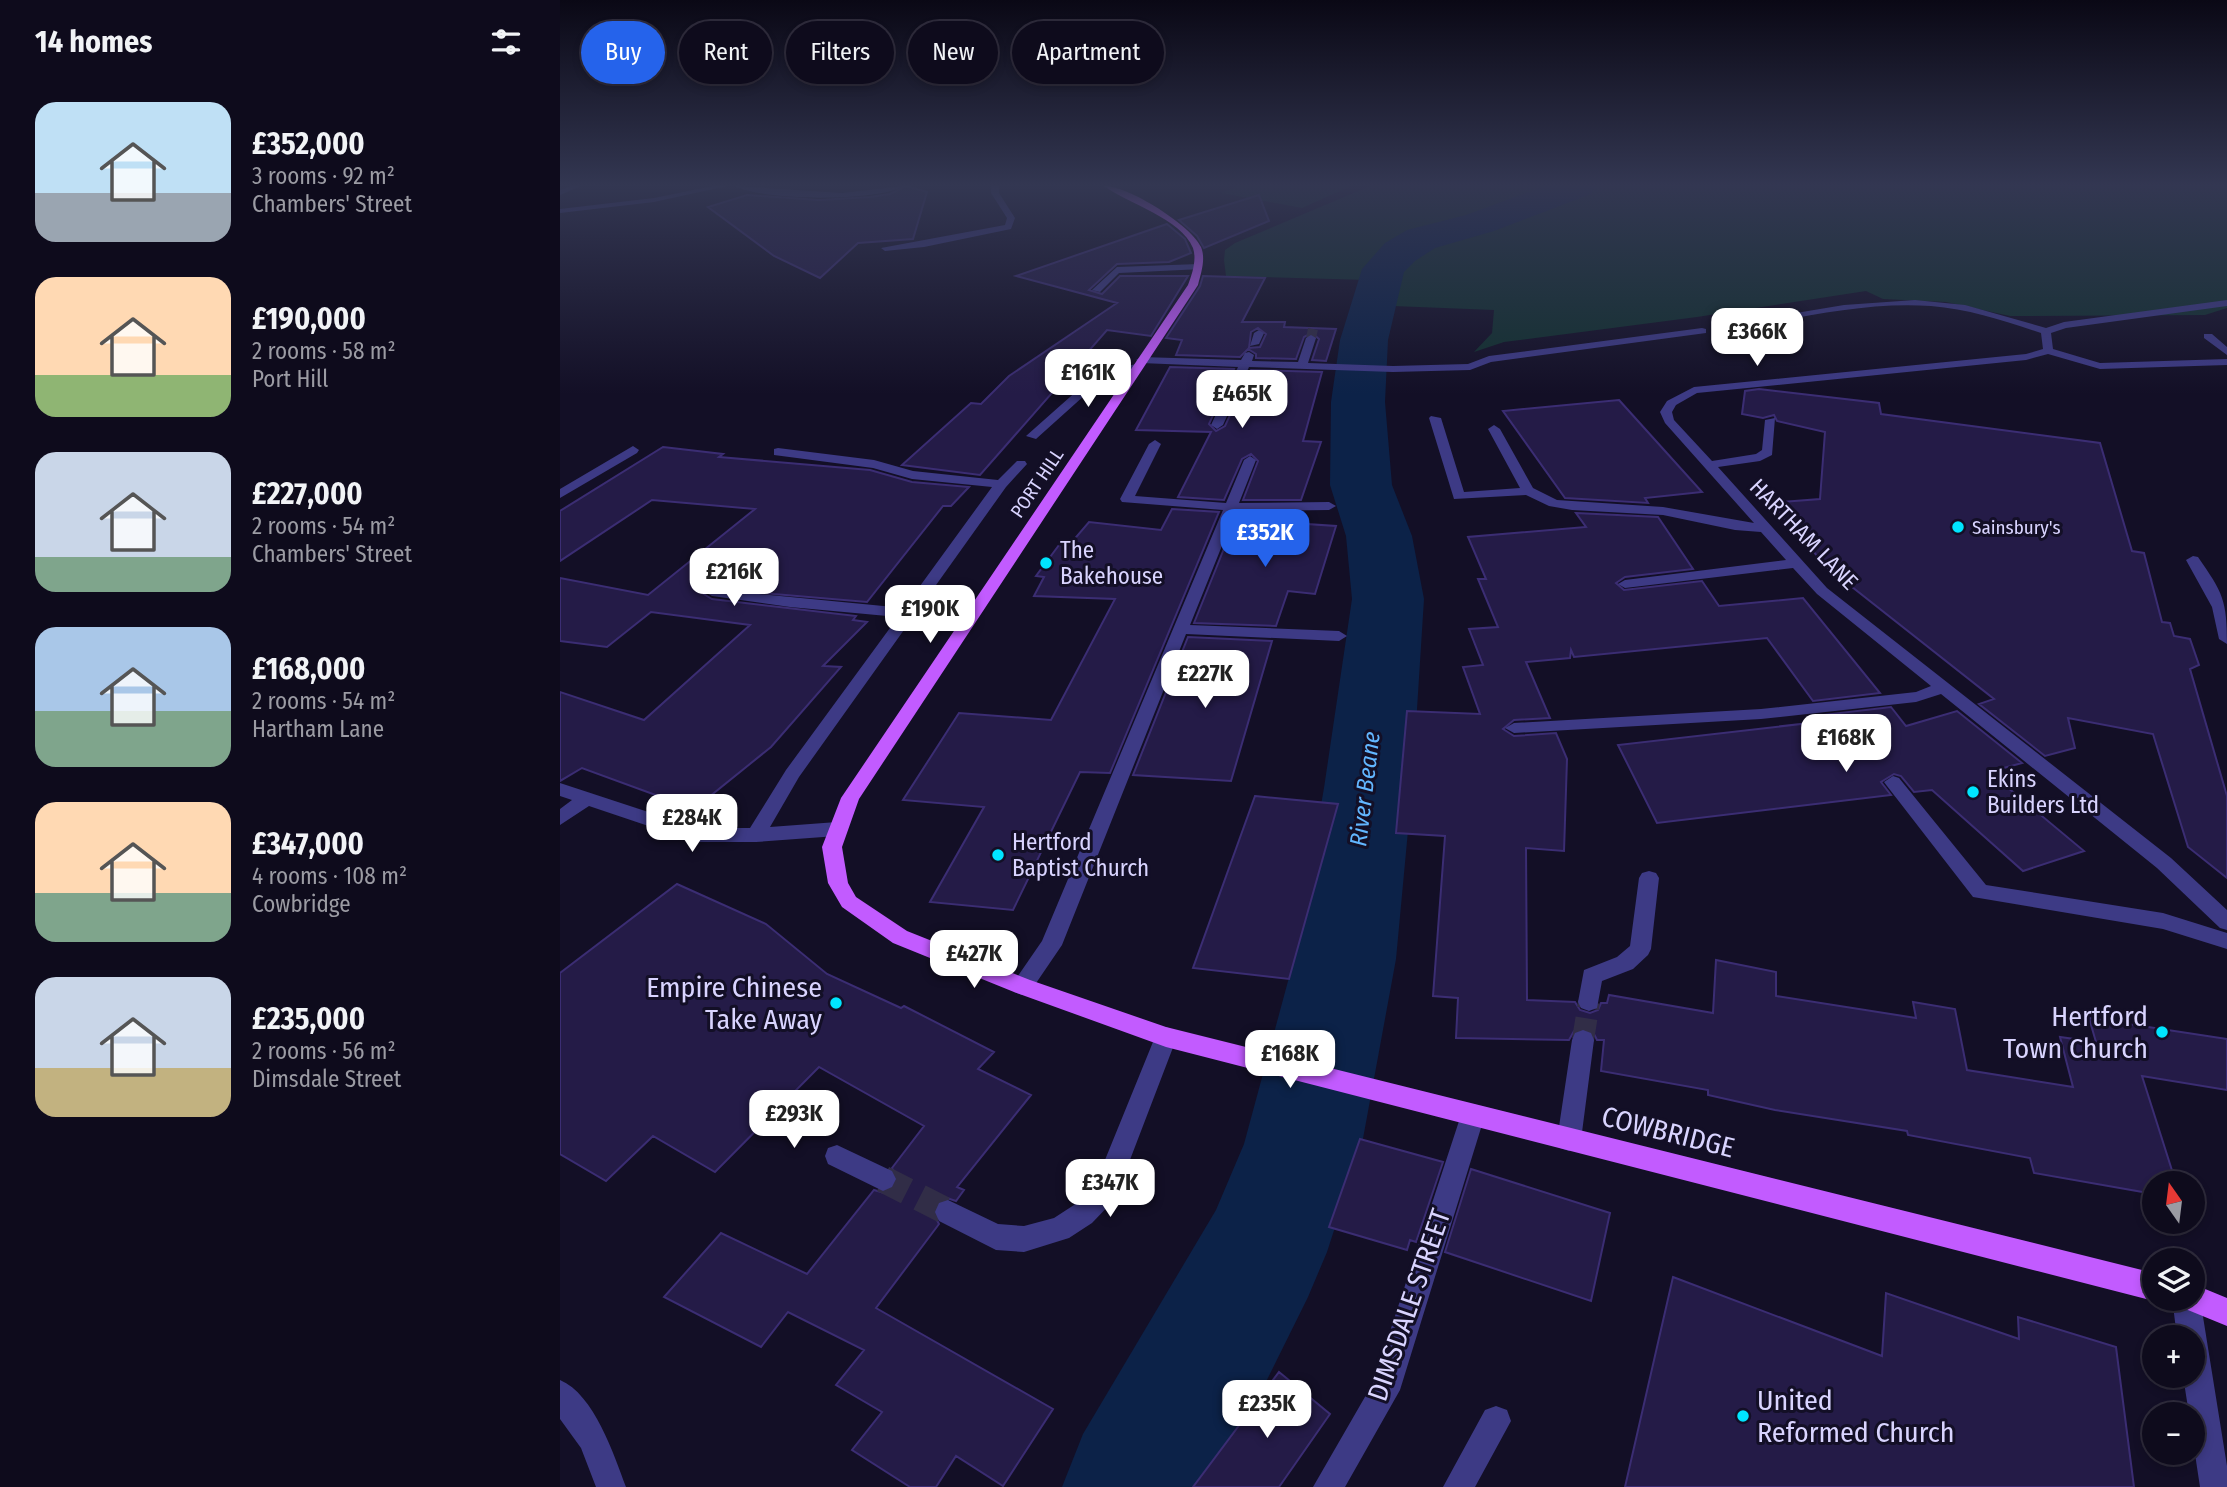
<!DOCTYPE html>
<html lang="en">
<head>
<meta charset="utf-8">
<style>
  body { margin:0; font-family:"Fira Sans Condensed",sans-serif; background:#1c1929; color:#f1f3f6; height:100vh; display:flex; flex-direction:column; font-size:26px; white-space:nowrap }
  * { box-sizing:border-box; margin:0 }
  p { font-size:23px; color:#9b9ba3 }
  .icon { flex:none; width:38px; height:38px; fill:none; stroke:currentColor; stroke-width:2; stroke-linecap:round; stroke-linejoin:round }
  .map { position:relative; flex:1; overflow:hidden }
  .panel { display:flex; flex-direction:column; background:#0e0b1c; width:560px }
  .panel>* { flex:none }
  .top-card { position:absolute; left:21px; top:21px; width:665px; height:63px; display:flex; gap:14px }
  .needle { width:46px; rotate:346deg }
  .fabs { position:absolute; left:1582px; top:1171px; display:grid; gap:14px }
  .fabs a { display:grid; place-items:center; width:63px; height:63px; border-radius:50%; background:#0e0b1c; box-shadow:0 4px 10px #0003,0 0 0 2px #2e2b3b; font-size:35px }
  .price { position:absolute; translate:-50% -60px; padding:0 16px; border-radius:14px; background:#fff; color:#222; font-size:23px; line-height:46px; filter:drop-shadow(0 2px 4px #0008) }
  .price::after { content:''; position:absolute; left:50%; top:42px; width:21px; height:16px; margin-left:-10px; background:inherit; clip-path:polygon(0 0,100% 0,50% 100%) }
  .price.active { background:#2563eb; color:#fff }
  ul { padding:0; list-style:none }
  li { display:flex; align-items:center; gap:21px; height:175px; padding:0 35px }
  li span { display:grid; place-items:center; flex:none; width:196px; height:140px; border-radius:21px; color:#555 }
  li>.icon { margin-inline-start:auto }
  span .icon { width:84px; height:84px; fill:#fffc; stroke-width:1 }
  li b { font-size:30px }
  h2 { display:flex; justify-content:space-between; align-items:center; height:84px; padding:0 35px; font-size:30px }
  .chip { padding:0 24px; border-radius:32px; background:#0e0b1c; box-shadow:0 4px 10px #0003,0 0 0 2px #2e2b3b; font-size:24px; line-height:63px }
  .chip.active { background:#2563eb; color:#fff }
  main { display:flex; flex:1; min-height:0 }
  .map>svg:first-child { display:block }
</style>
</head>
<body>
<main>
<section class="panel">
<h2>14 homes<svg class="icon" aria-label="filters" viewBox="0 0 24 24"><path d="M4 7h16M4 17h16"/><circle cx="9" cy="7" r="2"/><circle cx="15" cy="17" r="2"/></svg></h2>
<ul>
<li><span style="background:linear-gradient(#bfe0f5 65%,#9aa5b1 0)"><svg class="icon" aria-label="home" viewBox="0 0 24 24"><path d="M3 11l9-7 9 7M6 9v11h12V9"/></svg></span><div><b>£352,000</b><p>3 rooms · 92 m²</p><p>Chambers' Street</p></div></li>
<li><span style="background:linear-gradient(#ffd9b3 70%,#8fb573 0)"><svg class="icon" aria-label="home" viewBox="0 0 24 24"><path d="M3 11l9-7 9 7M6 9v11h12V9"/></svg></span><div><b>£190,000</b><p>2 rooms · 58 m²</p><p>Port Hill</p></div></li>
<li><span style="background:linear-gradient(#c9d6e8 75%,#7fa58c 0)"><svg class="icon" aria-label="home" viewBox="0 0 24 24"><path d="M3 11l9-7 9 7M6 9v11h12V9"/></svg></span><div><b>£227,000</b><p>2 rooms · 54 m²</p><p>Chambers' Street</p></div></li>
<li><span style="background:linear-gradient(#a9c7e8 60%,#7fa58c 0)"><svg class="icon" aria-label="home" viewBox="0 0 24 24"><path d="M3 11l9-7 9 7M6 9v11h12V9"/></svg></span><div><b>£168,000</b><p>2 rooms · 54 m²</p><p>Hartham Lane</p></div></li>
<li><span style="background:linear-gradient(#ffd9b3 65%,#7fa58c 0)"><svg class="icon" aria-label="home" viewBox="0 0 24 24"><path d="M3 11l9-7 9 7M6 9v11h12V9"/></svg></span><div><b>£347,000</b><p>4 rooms · 108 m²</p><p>Cowbridge</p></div></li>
<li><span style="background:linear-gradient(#c9d6e8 65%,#c2b280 0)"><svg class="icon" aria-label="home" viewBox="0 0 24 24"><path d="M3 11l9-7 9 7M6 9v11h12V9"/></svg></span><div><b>£235,000</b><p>2 rooms · 56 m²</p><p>Dimsdale Street</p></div></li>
</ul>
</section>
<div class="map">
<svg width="1667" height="1487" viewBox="0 0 1667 1487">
  <rect width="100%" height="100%" fill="#130f26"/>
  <!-- green -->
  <path fill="#12302f" d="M678,186H791L742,208L661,193Z
    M810,186H1000L926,216L840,241L819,252L813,261L808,280L666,276L664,260L665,250L675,243Z
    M1036,186H1667V308L1645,315L1450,316L1386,302L1323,299L1306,291L1137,317L944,342L914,352L932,333L934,310L833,306L843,265L854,255L892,236L937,225Z"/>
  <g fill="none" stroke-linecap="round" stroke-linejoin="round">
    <!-- river -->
    <path fill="#0c2248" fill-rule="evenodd" d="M985,186H1036L1031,194L934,231L875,248L855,261L844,272L828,340L825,402L832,485L852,536L864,599L852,788L836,959L802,1144L767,1252L748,1297L654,1487H502L523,1434L656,1210L684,1144L734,959L764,788L792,599L786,536L770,485L771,402L780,340L802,269L825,243L847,230L906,215Z"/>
  </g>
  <!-- building -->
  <path fill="#241b47" stroke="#3b2d73" stroke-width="2" fill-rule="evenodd" d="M346,186L367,192L353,239L298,243L260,278L214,256L148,207L187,195L259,200L310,197L330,194Z
    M699,195L709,221L644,248L637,236L619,220Z
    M607,224L625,239L631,253L609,262L557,264L529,290L542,294L560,276H628L591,336L547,330L420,475L342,465L411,403L421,404L449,376L557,303L456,276Z
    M643,276L705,278L682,322H725L724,327L776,329L766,361L752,360L759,339L752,333L744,337L736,359L696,358V354L688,349L680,357L616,355L622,340L606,338L640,286ZM698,328L706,334L700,347L689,348L691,332Z
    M610,367L674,369L649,424L656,431L665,426L691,370L762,372L743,441L761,442L741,500H683L698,461L691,454L682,459L664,500L618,497L651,432L576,430Z
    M1199,389L1319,403L1321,414L1540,443L1572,551L1584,553L1602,622L1610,623L1614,636L1630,639L1639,665L1630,669L1667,796V878L1628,847L1593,734L1508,718L1515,748L1485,756L1419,704L1434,699L1268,568L1210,503L1260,499L1265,432L1217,421L1214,415L1203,418L1182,414L1185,391Z
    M1059,400L1142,492L1085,498L1088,503L1005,498L943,411Z
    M103,447L163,454L159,457L310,470L352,482L409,487L391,506H383L307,602L145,588L142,593L152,599L296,616L293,620L307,622L263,666L281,667L211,747L134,809L22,768L0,781V692L84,720L190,625L91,612L47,647L0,641V578L88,595L195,509L92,500L0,561V511Z
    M612,509L659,512L550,773L520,772L453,910L370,902L424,807L343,800L399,713L491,720L555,599L474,596L484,577L476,576L502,541L512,542L529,522L601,530Z
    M736,513L732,523L776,526L755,594L728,591L716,626L634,623L678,514Z
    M1016,513L1098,517L1133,569L1065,577L1056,583L1064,590L1142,581L1159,606L1243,598L1320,693L1253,701L1207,638L1014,657L1011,650L1010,658L966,662L990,718L954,720L943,729L954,736L996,733L1007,759L1004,851L966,848L967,1000L1015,1002L1020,1010L1030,1013L1038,1010L1041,1003H1047L1049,995L1153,1013L1156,960L1216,972V996L1356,1018L1353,1002L1395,1009L1407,1070L1513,1087L1500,1037L1536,1042L1529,1018L1667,1039V1090L1582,1076L1616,1183H1594V1194L1474,1173L1470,1158L1348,1135L1347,1131L1215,1110L1148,1095V1090L1041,1071L1044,1040H1037L1033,1032L1024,1028L1014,1031L1009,1040L896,1038L898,998L873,996L885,836L836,833L847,711L920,714L903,667L923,665L909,629L938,627L918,579H926L908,537L1026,527Z
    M628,637L712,641L671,781L573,775Z
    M1331,707L1346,726L1397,711L1462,763L1429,772L1524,851L1463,871L1372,790L1354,792L1341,776L1334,774L1321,782L1331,795L1097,823L1058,745L1267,721L1263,715Z
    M695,796L778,804L729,979L633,968Z
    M117,884L206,924L267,974L341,1008L344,1006L434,1052L418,1069L471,1095L397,1187L404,1190L396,1201L387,1198L377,1202L373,1213L379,1224L316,1308L493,1409L443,1486L396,1456L376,1487H350L292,1450L322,1412L276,1385L304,1350L228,1312L201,1347L104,1297L161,1233L247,1274L314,1190L324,1193L334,1188L338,1178L332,1168L364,1126L259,1067L155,1172L93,1136L46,1181L0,1154V973Z
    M800,1139L883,1162L856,1242L850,1240L847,1250L769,1227Z
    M911,1169L1050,1213L1031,1301L885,1252Z
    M1113,1277L1322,1356L1326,1293L1459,1339L1458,1317L1556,1347L1574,1487H1065Z
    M719,1372L770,1414L719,1487H633Z"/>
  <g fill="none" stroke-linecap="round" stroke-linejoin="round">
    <!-- minor-tunnel-far2 -->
    <path stroke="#312d47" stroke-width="10" stroke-dasharray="10 5" stroke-linecap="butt" d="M751,338L753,329"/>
    <!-- minor-tunnel-far1 -->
    <path stroke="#312d47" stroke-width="22" stroke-dasharray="22 10" stroke-linecap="butt" d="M1023,1040L1029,1002"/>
    <!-- minor-tunnel -->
    <path stroke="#312d47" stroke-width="27" stroke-dasharray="27 14" stroke-linecap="butt" d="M323,1179L388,1212"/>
    <!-- minor -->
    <path fill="#3d3a85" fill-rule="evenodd" d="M11,186H21L0,195V190Z
      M153,186H167L94,202L0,213V209L94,198Z
      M175,186L282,193L344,186C315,202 204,201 175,186Z
      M431,186H439V193L455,218L451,229L364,247L325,251L321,248L445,225L447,218L431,193Z
      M639,264L642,265V269L559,273L540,292L532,290L557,267Z
      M1667,300V306L1506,328L1491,333L1493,349L1540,363L1667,359V365L1540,369L1488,354L1466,360L1137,393L1116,405L1112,412L1114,420L1152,461L1196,454L1202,450L1205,420L1215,418L1212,455L1200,461L1158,467L1267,588L1611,858L1667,910V930L1660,928L1597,868L1381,694L1356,702L1201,719L954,733L945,728L954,723L1201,709L1356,692L1371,686L1257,594L1233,568L1065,588L1058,584L1065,580L1226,560L1201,532L1175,530L1103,515L1012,510L989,506L966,495L894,499L869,418L871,416L881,418L904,492L960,488L928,429L934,425L940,429L973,488L997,500L1103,507L1194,523L1105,423L1100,412L1107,401L1134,387L1466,354L1483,349L1481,333C1445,321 1409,309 1371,306C1302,301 1231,320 1163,331L1159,330V326L1284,305L1355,300L1405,305L1486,328L1504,322Z
      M1142,328L1146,329V333L931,362L910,370L833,372L689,367L663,425L657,429L651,425L678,367L581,363L576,360L581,357L681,360L685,353L689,352L694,355L692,361L738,362L746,338L751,335L756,338L748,363L833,366L908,364L929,356Z
      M699,330L704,333L699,344L690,346L694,333Z
      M1644,334H1652L1667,347V355L1644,338Z
      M576,364L581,367L580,369L545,377L476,439L466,436L537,373Z
      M595,440L601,444L575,496L666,503L684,460L690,456L696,460L679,503L769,502L776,506L769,510L676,511L630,625L779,631L787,636L779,641L626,634L502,945L470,992L462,995L454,992L451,986L482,941L663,510L562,502L560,499L589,444Z
      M73,446L79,450L77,453L0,498V489Z
      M218,448L314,460L353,471L438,480L457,461H465L467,464L446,487L239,777L210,827L277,822L284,824L287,829L284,834L277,836L196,842H136L29,806L0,825V809L12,800L0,796V783L137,828H190L226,770L338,617L230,607L152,596L145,592L147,589L344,608L432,487L352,479L313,468L214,455V449Z
      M1633,556L1638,557C1663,593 1667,600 1667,644L1659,639L1652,607L1626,560Z
      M1333,776L1339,778L1426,885L1603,913L1667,933V949L1603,929L1413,897L1327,786L1324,782Z
      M1089,871L1096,873L1099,878L1091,949L1088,955L1073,969L1042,981L1037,1008L1029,1011L1021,1008L1018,1002L1024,970L1057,957L1070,946L1079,878L1082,873Z
      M606,1027L614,1030L617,1037L555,1199L532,1223L509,1238L464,1252L436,1250L379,1221L375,1212L379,1203L388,1200L438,1224L464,1226L494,1218L514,1205L536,1182L595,1037L598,1030Z
      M1023,1030L1031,1033L1034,1040L1021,1140L1018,1148L1009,1151L1000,1148L997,1140L1012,1040L1015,1033Z
      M913,1104L922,1107L925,1115L840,1390L785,1487H753L813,1383L901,1115L904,1107Z
      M277,1145L332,1171L336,1179L332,1187L323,1191L268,1164L265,1156L268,1148Z
      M1633,1287L1640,1298L1667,1466V1487H1640L1633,1441V1414H1629L1623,1376H1633V1337H1617L1612,1298H1633Z
      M0,1380C34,1394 54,1455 66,1487H36L21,1448L0,1419Z
      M936,1406L947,1410L951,1421L915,1487H883L925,1410Z"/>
    <!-- major -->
    <path fill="#c25bff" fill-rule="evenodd" d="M544,186C567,185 631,225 641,247C646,259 641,273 638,285L299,799L282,847L288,883L296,897L347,931L470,980L606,1027L1594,1273V1298H1599L1594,1301L606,1047L454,992L333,943L282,907L268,883L262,847L281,798L628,285C632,274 637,260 633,248C621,218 568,204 544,186Z
      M1633,1284L1667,1298V1326L1623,1308L1619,1298H1633Z"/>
  </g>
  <!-- sky -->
  <linearGradient id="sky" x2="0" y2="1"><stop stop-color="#0a0815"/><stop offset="0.47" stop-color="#333752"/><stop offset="1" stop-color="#333752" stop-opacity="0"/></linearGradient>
  <rect width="1667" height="394" fill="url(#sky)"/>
  <!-- markers -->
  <g fill="#00e5ff" stroke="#130f26" stroke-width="2.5">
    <circle cx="1398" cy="527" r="7"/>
    <circle cx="486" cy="563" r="7"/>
    <circle cx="1413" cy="792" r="7"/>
    <circle cx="438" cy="855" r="7"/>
    <circle cx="276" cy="1003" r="7"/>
    <circle cx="1602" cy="1032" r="7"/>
    <circle cx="1183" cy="1416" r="7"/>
  </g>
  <g text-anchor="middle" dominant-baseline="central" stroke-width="6" stroke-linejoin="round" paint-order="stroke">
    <!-- far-street labels -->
    <g font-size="19" fill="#d9d4ff" stroke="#130f26">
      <text transform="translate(477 483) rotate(-56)">PORT HILL</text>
    </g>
    <!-- far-poi labels -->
    <g font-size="19" fill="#d9d4ff" stroke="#130f26" text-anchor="start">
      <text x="1412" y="527">Sainsbury's</text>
    </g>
    <!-- street labels -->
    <g font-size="23" fill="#d9d4ff" stroke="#130f26">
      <text transform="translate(1244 534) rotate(46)">HARTHAM LANE</text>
    </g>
    <!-- poi labels -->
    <g font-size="23" fill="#d9d4ff" stroke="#130f26" text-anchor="start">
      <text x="500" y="550">The<tspan x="500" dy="26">Bakehouse</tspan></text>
      <text x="1427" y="779">Ekins<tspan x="1427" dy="26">Builders Ltd</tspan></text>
      <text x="452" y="842">Hertford<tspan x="452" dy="26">Baptist Church</tspan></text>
    </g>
    <!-- water labels -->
    <g font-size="24" font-style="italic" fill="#62b6ff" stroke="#130f26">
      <text transform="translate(805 789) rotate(-83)">River Beane</text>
    </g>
    <!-- near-poi labels -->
    <g font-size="28" fill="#d9d4ff" stroke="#130f26" text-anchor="end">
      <text x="262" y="987">Empire Chinese<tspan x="262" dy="32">Take Away</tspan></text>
      <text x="1588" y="1016">Hertford<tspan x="1588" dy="32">Town Church</tspan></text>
      <text x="1197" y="1400" text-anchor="start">United<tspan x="1197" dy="32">Reformed Church</tspan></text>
    </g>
    <!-- near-street labels -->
    <g font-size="28" fill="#d9d4ff" stroke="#130f26">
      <text transform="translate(1108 1132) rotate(14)">COWBRIDGE</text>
      <text transform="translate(849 1305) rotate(-71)">DIMSDALE STREET</text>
    </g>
  </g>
</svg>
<div class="fabs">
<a><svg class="needle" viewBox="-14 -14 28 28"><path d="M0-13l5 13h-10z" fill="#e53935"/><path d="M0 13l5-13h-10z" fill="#9b9ba3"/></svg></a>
<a><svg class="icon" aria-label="layers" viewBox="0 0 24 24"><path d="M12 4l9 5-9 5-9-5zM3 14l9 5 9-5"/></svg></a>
<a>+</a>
<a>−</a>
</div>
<b class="price" style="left:1197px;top:368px">£366K</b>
<b class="price" style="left:528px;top:409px">£161K</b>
<b class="price" style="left:682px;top:430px">£465K</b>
<b class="price active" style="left:705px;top:569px">£352K</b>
<b class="price" style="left:174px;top:608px">£216K</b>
<b class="price" style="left:370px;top:645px">£190K</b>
<b class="price" style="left:645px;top:710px">£227K</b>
<b class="price" style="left:1286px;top:774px">£168K</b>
<b class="price" style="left:132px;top:854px">£284K</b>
<b class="price" style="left:414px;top:990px">£427K</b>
<b class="price" style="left:730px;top:1090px">£168K</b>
<b class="price" style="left:234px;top:1150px">£293K</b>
<b class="price" style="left:550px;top:1219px">£347K</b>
<b class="price" style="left:707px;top:1440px">£235K</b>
<div class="top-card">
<a class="chip active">Buy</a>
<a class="chip">Rent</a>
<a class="chip">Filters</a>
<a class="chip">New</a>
<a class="chip">Apartment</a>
</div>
</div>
</main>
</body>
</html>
